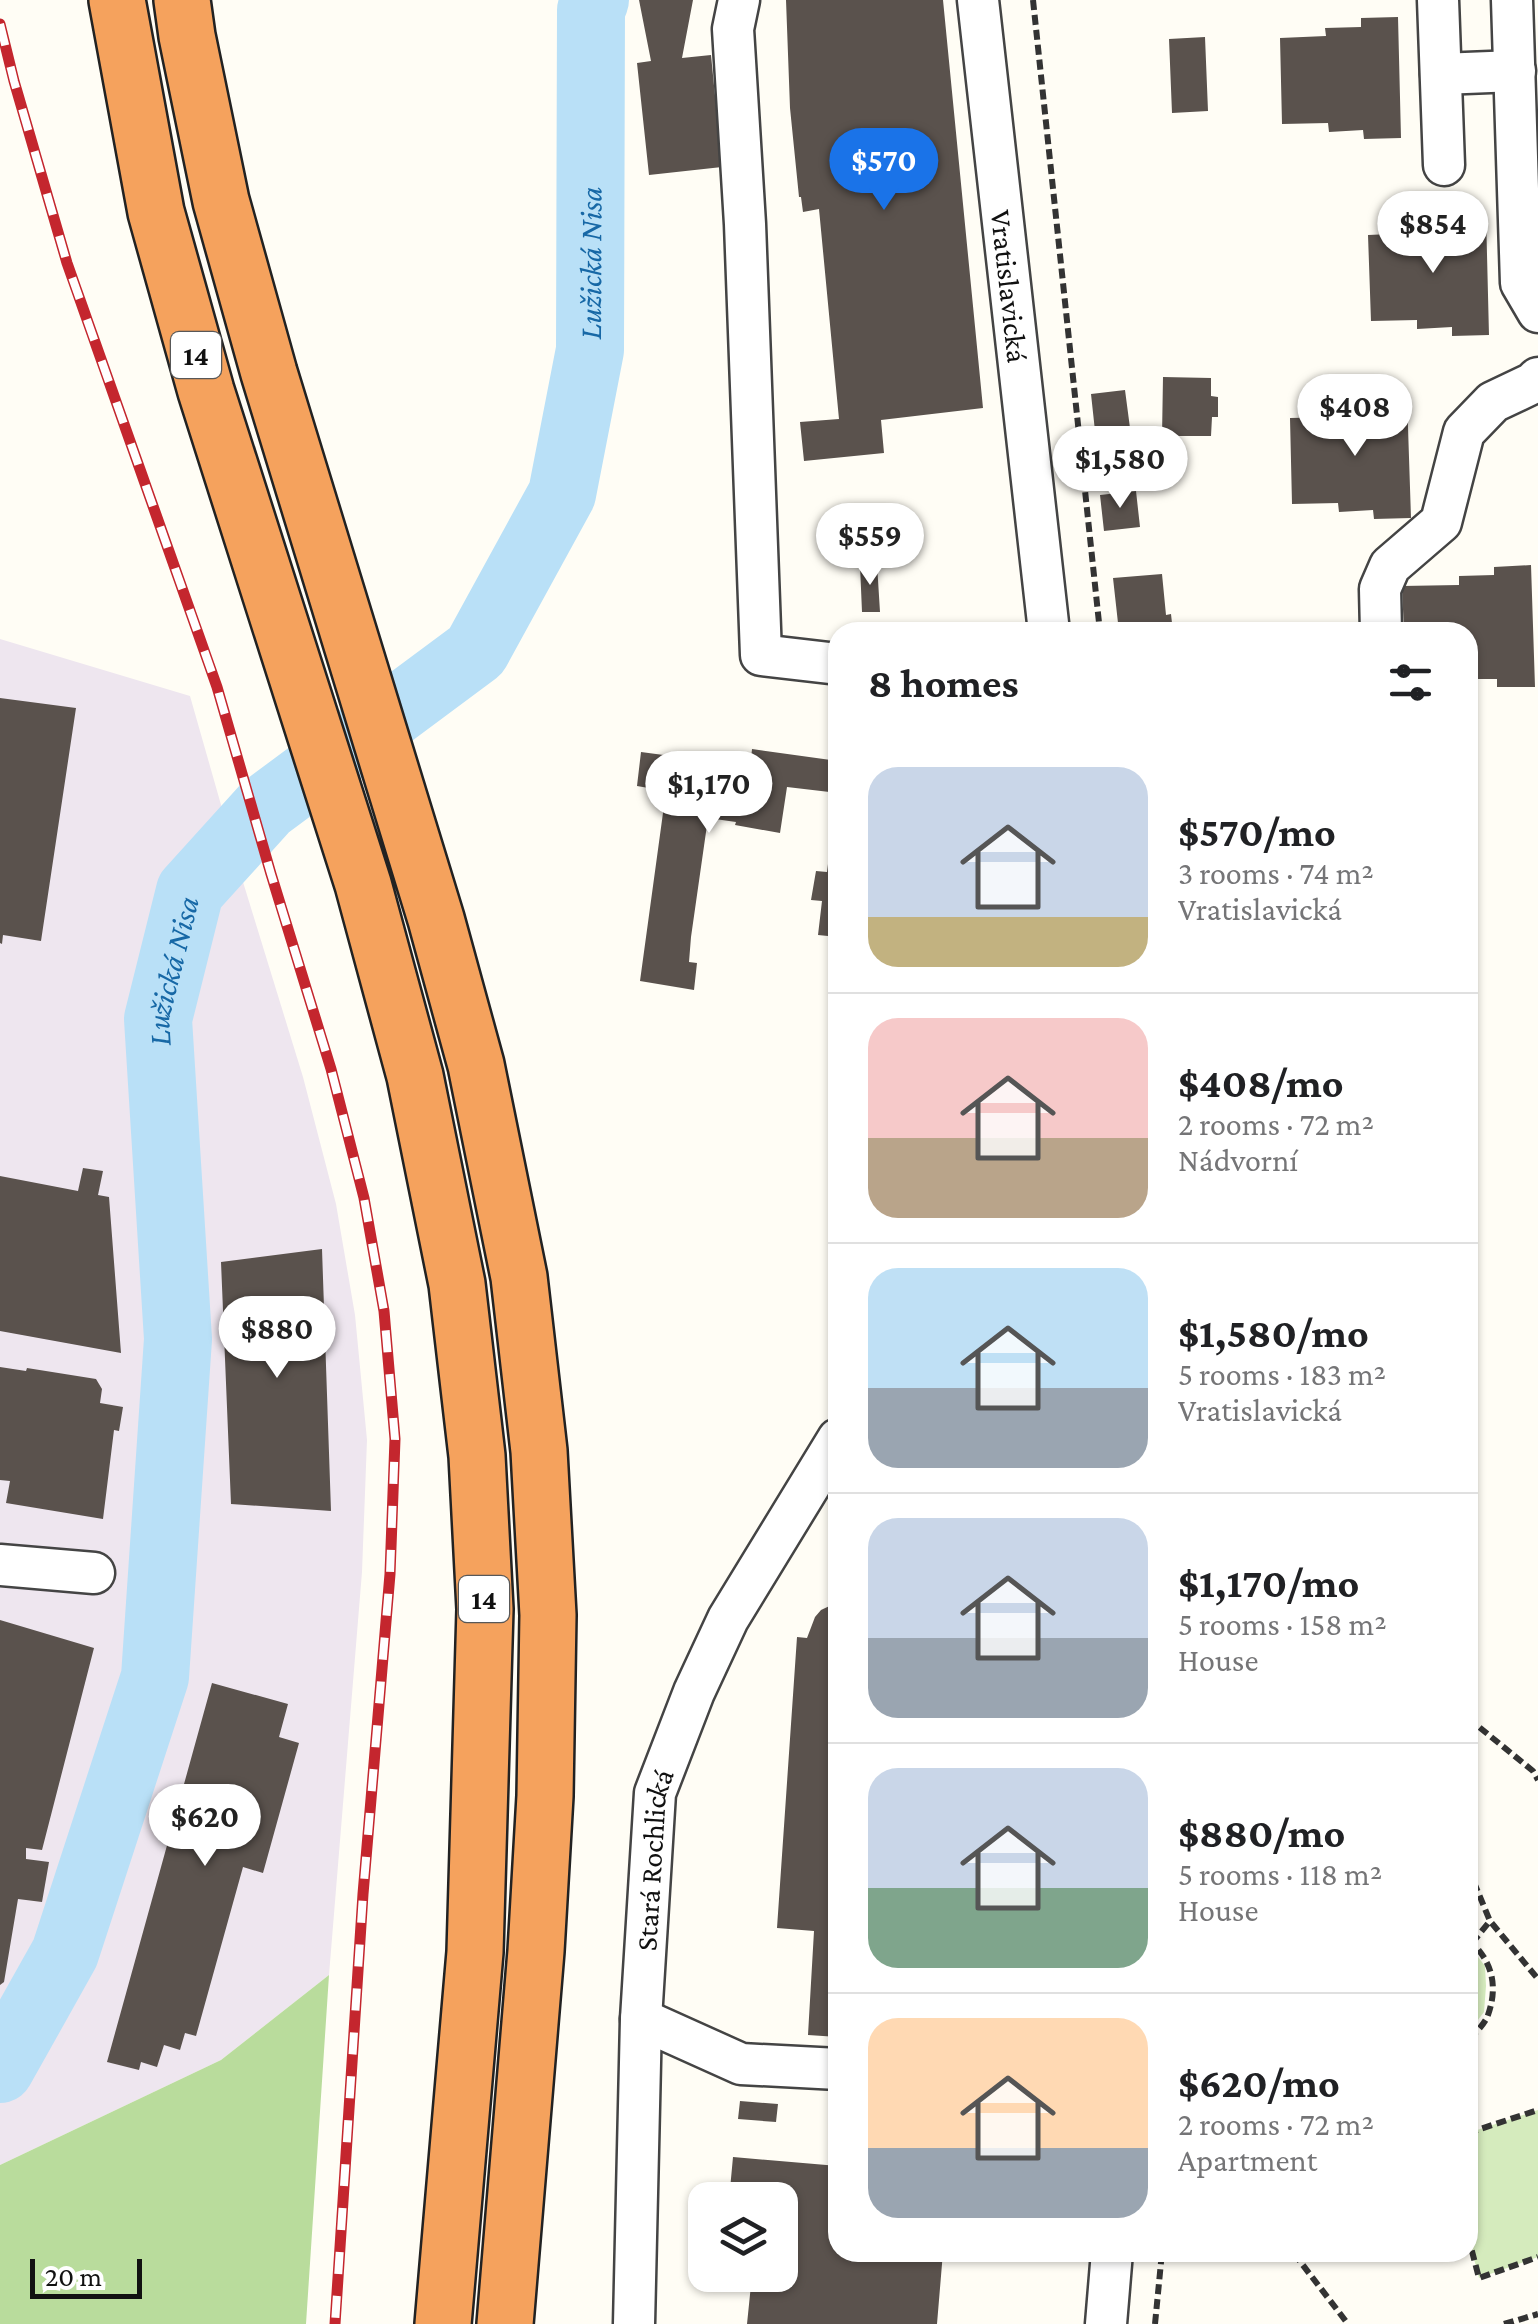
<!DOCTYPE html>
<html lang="en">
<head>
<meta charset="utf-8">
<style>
  body { margin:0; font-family:"Crimson Pro",serif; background:#f2f2f2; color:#202124; height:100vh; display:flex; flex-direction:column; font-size:38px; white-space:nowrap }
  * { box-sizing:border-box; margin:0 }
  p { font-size:32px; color:#757577 }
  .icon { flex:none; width:55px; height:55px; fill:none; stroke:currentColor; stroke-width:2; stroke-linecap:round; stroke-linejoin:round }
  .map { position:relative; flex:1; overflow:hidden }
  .side { position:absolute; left:828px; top:622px; width:650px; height:1640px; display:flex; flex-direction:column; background:#fff; border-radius:30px; box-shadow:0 2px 8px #0004 }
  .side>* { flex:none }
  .fabs { position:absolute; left:688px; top:2182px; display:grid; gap:20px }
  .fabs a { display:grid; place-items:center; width:110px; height:110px; border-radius:20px; background:#fff; box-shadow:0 2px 8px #0004; font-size:50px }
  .scale { position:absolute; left:30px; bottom:25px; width:112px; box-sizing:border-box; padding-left:10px; border:5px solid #111; border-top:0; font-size:28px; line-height:35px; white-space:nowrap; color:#111; -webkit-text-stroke:8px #fff; paint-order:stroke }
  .price { position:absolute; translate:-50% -85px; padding:0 22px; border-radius:35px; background:#fff; color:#222; font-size:32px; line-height:65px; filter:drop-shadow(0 2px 5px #0008) }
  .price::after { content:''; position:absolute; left:50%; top:60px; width:30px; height:22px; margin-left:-15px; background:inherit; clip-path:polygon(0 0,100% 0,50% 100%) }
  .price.active { background:#1a73e8; color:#fff }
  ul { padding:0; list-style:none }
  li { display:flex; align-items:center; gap:30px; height:250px; padding:0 40px }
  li+li { border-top:2px solid #e0e0e0 }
  li span { display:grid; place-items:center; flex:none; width:280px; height:200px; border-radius:30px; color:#555 }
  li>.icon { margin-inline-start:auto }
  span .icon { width:120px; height:120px; fill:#fffc; stroke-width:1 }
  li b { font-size:42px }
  h2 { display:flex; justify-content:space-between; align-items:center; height:120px; padding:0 40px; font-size:42px }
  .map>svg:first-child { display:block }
</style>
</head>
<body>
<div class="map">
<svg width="1538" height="2324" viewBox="0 0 1538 2324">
  <rect width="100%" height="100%" fill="#fffdf5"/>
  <!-- industrial -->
  <path fill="#eee6ef" d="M0,639L190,696L243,882L303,1077L336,1204L355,1315L367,1440L362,1572L329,1975L221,2060L0,2165Z"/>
  <!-- green -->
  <path fill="#d5ebbd" d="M1468,1944L1485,1966L1486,1986L1484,2012L1468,2033Z
    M1538,2110V2257L1479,2278L1468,2236V2133Z"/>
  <!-- forest -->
  <path fill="#b9dc9c" d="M329,1975L306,2324H0V2165L221,2060Z"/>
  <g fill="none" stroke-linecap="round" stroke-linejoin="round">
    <!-- river -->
    <path stroke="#b9e0f7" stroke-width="68" id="s1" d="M0,2069L65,1953L155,1677L178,1339L158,1019L190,891L266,807L476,651L562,494L590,350L591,10L595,0"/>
  </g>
  <!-- building -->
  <path fill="#5a524d" d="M639,0H693L682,58L711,55L722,167L649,175L637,63L651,61Z
    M786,0H943L983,408L881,420L884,453L804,461L800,422L839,419L819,209L803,212L801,197H799L790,108Z
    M1398,17L1401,138L1364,139L1363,130L1329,132L1328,123L1282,124L1280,38L1326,36L1325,28L1361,27V18Z
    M1205,37L1208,111L1172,113L1169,39Z
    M1486,214L1489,335L1452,336V327L1417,329V320L1371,321L1368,235L1414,233V225L1449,224V215Z
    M1163,377L1211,378V396L1218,397V417H1212L1211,436H1162Z
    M1125,390L1130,428L1095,431L1091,394Z
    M1407,397L1411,518L1374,519L1373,510L1339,512L1338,503L1292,504L1290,418L1336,417L1335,408L1371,407V399Z
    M1136,491L1140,527L1104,531L1100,495Z
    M877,564L880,612H862L860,565Z
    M1531,565L1535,687H1497V679H1468V632H1404L1402,586L1459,585V576L1494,575V567Z
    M1162,574L1166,615L1171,614L1173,632H1119L1113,578Z
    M0,698L76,708L41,941L3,935L2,944L0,943Z
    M752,749L838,761V793L787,787L780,833L735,825L736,822L708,818L691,937L689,962L697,963L694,990L640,981L666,791L637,786L641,752L716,762V759L733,761L734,757L751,759Z
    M830,848L838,849V937L818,935L822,901L811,900L816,871L827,872Z
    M83,1168L103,1171L98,1195L109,1197L121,1353L0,1331V1176L78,1191Z
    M322,1249L331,1511L231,1504L221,1262Z
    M0,1367L26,1371L27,1368L96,1379L102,1389L100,1403L123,1407L119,1431L114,1430L103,1519L6,1503L10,1481L0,1480Z
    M838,1602V2037L808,2035L814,1931L777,1928L797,1637L807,1638L815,1617L821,1610Z
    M0,1620L94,1648L42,1850L26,1848V1859L49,1862L42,1902L18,1899L4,1982L0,1985Z
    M212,1683L288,1704L279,1737L299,1743L263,1873L243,1867L196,2036L185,2033L180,2050L164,2045L157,2067L141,2062L139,2070L107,2062Z
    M740,2101L778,2104L776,2122L738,2119Z
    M733,2157L838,2166V2252H943L937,2324H747L752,2275H780V2200H729Z"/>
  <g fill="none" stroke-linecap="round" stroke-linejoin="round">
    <!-- minor casing -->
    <g stroke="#444" stroke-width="45">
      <g id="minor">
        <path d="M739,0L733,29L745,224L761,655L838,664"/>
        <path id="s2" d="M978,0L1049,632"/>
        <path d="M1438,0L1444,165"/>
        <path d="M1512,0L1521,283L1538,312"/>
        <path d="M1441,74L1515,71"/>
        <path d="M1381,632L1380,589L1390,566L1441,522L1464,432L1493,402L1533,383L1538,378"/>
        <path d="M0,1565L94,1573"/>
        <path d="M641,2019L741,2064L838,2069"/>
        <path id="s3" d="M634,2324L641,2019L655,1793L694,1692L728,1619L838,1439"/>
        <path d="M1106,2324L1112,2252"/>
      </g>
    </g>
    <!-- highway casing -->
    <g stroke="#222" stroke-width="60">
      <path id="highway" d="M117,0L156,212L206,391L363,884L415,1076L457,1284L477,1456L485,1609L475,1952L443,2324
        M182,0L187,36L221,201L269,373L436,919L476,1065L519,1277L539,1451L548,1615L545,1796L536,1951L505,2324"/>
    </g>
    <!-- path -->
    <path stroke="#333" stroke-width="6" stroke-dasharray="10 5" stroke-linecap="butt" d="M1033,0L1100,632
      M1468,1549L1474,1540
      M1468,1718L1533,1771L1538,1780
      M1468,1868L1490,1921L1538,1979
      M1468,1939C1491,1959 1499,1984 1488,2015C1485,2024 1474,2034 1468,2041
      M1472,1943L1490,1921
      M1468,2133L1538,2110
      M1468,2236L1479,2278L1538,2257
      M1296,2252L1299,2260L1348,2324
      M1155,2324L1162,2252
      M1504,2324L1538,2314"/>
    <!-- minor -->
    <use href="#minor" stroke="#fff" stroke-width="40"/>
    <!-- highway -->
    <use href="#highway" stroke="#f5a25d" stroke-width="55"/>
    <!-- rail casing -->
    <g stroke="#c4262e" stroke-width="11">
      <path id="rail" d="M0,24L14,81L67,263L217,687L271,874L331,1069L364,1198L384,1311L395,1439L390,1574L363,1894L335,2324"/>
    </g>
    <!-- rail -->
    <use href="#rail" stroke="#fff" stroke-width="8" stroke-dasharray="22" stroke-linecap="butt"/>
  </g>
  <g text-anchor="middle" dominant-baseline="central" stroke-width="10" stroke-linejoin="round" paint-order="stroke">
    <!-- shield labels -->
    <g fill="#fff" stroke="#585858" stroke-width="2.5">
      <rect x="171" y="332" width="50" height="46" rx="8"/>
      <rect x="459" y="1576" width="50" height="46" rx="8"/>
    </g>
    <g font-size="28" font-weight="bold" fill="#111">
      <text x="196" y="355">14</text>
      <text x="484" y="1599">14</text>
    </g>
    <!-- street labels -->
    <g font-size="30" fill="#111" stroke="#fff">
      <text stroke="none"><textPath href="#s2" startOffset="288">Vratislavická</textPath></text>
      <text stroke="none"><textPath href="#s3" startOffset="465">Stará Rochlická</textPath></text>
    </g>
    <!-- water labels -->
    <g font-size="32" font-style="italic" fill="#1768a6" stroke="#fff">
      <text stroke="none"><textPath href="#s1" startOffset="2002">Lužická Nisa</textPath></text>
      <text stroke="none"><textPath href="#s1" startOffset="1132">Lužická Nisa</textPath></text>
    </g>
  </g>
</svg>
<div class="fabs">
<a><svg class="icon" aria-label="layers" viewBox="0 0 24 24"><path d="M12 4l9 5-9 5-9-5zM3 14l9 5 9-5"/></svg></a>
</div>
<div class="scale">20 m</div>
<b class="price active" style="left:884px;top:213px">$570</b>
<b class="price" style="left:1433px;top:276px">$854</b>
<b class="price" style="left:1355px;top:459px">$408</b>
<b class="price" style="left:1120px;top:511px">$1,580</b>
<b class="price" style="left:870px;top:588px">$559</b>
<b class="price" style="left:709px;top:836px">$1,170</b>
<b class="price" style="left:277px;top:1381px">$880</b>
<b class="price" style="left:205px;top:1869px">$620</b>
<section class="side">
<h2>8 homes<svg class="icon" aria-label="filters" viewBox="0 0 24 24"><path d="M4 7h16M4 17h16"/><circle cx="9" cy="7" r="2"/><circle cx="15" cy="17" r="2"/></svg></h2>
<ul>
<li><span style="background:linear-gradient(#c9d6e8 75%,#c2b280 0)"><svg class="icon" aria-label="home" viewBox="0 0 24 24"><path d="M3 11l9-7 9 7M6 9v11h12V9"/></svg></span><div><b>$570/mo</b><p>3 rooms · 74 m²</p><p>Vratislavická</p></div></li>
<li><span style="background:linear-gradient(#f6c9c9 60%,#b9a48a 0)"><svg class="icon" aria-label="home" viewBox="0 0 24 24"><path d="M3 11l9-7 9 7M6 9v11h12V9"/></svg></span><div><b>$408/mo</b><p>2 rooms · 72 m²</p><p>Nádvorní</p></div></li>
<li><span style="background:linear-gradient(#bfe0f5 60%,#9aa5b1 0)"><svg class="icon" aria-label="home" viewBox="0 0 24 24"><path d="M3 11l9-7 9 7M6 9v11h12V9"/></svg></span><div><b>$1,580/mo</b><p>5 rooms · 183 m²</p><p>Vratislavická</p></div></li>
<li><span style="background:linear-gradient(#c9d6e8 60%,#9aa5b1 0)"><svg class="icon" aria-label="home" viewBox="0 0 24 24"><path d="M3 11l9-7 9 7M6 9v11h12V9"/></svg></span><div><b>$1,170/mo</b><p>5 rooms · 158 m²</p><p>House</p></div></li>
<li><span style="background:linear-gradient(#c9d6e8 60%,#7fa58c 0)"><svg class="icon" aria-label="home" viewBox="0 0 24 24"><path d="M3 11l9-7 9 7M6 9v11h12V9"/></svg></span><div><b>$880/mo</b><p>5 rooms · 118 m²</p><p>House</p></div></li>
<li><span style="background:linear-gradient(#ffd9b3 65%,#9aa5b1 0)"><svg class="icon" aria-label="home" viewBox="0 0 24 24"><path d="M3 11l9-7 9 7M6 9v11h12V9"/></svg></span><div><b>$620/mo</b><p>2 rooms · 72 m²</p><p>Apartment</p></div></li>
</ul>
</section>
</div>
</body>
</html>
